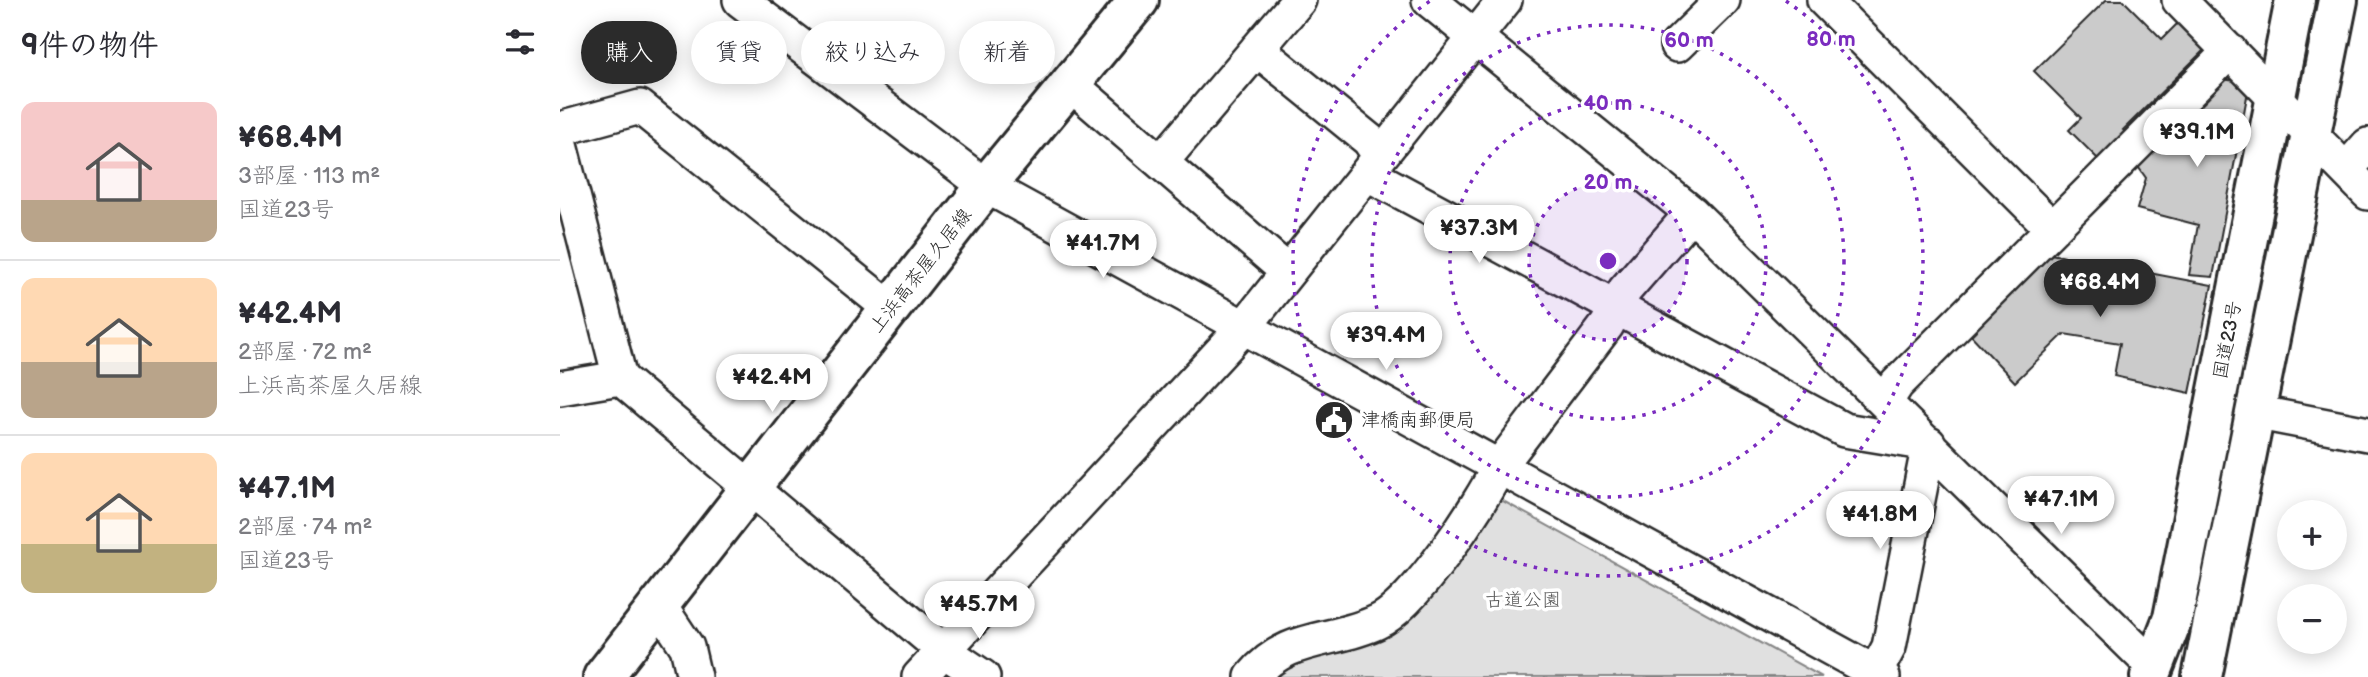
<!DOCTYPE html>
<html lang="ja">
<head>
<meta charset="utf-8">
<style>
  body { margin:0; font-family:"Balsamiq Sans","Klee One",sans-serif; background:#f7f7f7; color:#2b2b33; height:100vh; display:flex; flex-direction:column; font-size:26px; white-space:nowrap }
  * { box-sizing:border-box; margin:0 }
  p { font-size:23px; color:#7c7c81 }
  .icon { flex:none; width:38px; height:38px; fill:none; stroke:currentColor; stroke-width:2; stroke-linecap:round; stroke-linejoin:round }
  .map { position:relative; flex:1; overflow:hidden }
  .sheet { display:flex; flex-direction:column; background:#fff; width:560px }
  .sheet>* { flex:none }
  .hud { position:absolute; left:21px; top:21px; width:665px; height:63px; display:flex; gap:14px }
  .tools { position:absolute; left:1717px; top:500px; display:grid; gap:14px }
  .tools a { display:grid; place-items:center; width:70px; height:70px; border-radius:50%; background:#fff; box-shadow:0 4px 18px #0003; font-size:35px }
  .price { position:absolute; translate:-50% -60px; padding:0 16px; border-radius:24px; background:#fff; color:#222; font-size:23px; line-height:46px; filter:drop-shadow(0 2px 4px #0008) }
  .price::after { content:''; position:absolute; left:50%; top:42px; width:21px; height:16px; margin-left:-10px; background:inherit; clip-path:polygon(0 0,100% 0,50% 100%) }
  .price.current { background:#2b2b2b; color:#fff }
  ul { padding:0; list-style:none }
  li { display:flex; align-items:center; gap:21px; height:175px; padding:0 21px }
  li+li { border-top:2px solid #e1e1e2 }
  li span { display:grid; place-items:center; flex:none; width:196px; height:140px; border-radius:14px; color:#555 }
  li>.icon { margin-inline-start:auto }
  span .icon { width:84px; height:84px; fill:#fffc; stroke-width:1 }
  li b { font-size:30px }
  h2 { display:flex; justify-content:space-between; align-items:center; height:84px; padding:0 21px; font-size:30px }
  .pill { padding:0 24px; border-radius:32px; background:#fff; box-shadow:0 4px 18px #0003; font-size:24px; line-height:63px }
  .pill.current { background:#2b2b2b; color:#fff }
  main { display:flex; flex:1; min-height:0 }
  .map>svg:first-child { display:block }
</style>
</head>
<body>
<main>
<section class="sheet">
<h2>9件の物件<svg class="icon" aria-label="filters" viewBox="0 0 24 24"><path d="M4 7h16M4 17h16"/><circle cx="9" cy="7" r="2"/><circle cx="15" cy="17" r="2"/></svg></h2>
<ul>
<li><span style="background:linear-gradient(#f6c9c9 70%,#b9a48a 0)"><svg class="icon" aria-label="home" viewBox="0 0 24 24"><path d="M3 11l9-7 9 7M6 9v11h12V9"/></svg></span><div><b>¥68.4M</b><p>3部屋 · 113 m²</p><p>国道23号</p></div></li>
<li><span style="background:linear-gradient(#ffd9b3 60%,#b9a48a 0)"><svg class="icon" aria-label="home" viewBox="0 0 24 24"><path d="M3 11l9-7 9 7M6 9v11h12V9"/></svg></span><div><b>¥42.4M</b><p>2部屋 · 72 m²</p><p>上浜高茶屋久居線</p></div></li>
<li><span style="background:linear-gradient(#ffd9b3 65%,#c2b280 0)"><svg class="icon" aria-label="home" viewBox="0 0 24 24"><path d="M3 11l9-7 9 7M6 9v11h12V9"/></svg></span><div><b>¥47.1M</b><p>2部屋 · 74 m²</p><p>国道23号</p></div></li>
</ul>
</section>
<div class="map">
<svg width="1808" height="677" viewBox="0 0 1808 677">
  <rect width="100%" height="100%" fill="#fff"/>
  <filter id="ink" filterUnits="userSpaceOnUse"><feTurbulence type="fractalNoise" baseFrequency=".0143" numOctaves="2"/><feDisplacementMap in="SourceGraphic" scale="14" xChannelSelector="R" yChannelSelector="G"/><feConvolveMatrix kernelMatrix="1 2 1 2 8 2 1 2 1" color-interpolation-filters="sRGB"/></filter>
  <g filter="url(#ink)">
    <!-- green -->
    <path fill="#e0e0e0" stroke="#868686" stroke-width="2" d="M943,501L1262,677H712L744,657L833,632L862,604L935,503Z"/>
    <!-- building -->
    <path fill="#cbcbcb" stroke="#2b2b2b" stroke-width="2" d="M1546,0H1563L1602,39L1618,23L1645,49L1563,130L1568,134L1540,161L1509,130L1521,118L1474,71Z
      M1660,79L1677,81L1688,91L1653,277L1629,275L1638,225L1577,209L1586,178L1574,161Z
      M1485,253L1652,285L1630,393L1554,376L1560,343L1504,334L1455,382L1409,333Z"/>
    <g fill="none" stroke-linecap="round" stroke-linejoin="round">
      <!-- minor casing -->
      <g stroke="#2b2b2b" stroke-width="38">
        <path id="minor" d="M180,0L426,186L1323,677
          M869,0L1132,213L1595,668
          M1264,0L1492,228
          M1619,0L1808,193
          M1117,45L1163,0
          M697,49L809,140L819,155
          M509,83L727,271
          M0,129L80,107L331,309
          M0,145L60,378L383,650L423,677
          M602,161L739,0
          M1786,170L1808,145
          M808,174L1284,430L1369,444
          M0,388L60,378
          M1326,401L1337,384L1670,51
          M1694,412L1808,434
          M99,605L127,647L134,677
          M359,677L685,326L945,0
          M692,677C727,634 773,643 817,622C854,606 920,505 938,468L1047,325L1065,290L1132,213
          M1313,677L1329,647L1369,444"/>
      </g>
      <!-- major casing -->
      <g stroke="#2b2b2b" stroke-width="44">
        <path id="major" d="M43,677L426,186L579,0"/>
      </g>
      <!-- highway casing -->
      <g stroke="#2b2b2b" stroke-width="44">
        <path id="highway" d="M1590,677L1613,618L1735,0
          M1642,677L1778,0"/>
      </g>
      <!-- minor -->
      <use href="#minor" stroke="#fff" stroke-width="33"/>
      <!-- major -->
      <use href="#major" stroke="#fff" stroke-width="38"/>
      <!-- highway -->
      <use href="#highway" stroke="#fff" stroke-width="38"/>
    </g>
  </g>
  <!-- distance rings -->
  <circle cx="1048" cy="261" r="79" fill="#7b2cbf" fill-opacity=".12"/>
  <g fill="none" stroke="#7b2cbf" stroke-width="3.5" stroke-dasharray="3.5 7">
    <circle cx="1048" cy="261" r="79"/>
    <circle cx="1048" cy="261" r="158"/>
    <circle cx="1048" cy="261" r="236"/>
    <path d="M1226 1A315 315 0 1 1 870 1"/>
  </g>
  <!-- icons -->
  <defs>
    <g id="civic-disc" transform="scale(2.0125)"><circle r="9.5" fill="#2b2b2b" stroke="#fff"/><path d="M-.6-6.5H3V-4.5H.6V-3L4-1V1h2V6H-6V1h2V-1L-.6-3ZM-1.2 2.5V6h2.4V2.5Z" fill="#fff"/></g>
  </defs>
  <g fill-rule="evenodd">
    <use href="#civic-disc" x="774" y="420"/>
  </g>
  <g text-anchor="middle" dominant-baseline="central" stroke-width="7" stroke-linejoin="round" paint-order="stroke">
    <!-- street labels -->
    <g font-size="19" fill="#2b2b2b" stroke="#fff">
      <text transform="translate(361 271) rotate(-52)">上浜高茶屋久居線</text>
      <text transform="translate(1668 340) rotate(-79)">国道23号</text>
    </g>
    <!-- poi labels -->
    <g font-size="19" fill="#2b2b2b" stroke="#fff" text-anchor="start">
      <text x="801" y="420">津橋南郵便局</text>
    </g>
    <!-- park labels -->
    <g font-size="19" fill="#585858" stroke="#fff">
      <text x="963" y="600">古道公園</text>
    </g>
  </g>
  <circle cx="1048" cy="261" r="10" fill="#7b2cbf" stroke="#fff" stroke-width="3.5"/>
  <g font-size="21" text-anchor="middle" font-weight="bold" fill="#7b2cbf" stroke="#fff" stroke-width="7" stroke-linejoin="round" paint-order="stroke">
    <text x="1271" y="46">80 m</text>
    <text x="1129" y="47">60 m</text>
    <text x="1048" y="110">40 m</text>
    <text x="1048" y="189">20 m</text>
  </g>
</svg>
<div class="tools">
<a>+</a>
<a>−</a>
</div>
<b class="price" style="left:1637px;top:169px">¥39.1M</b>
<b class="price" style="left:919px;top:265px">¥37.3M</b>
<b class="price" style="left:543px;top:280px">¥41.7M</b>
<b class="price current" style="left:1540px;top:319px">¥68.4M</b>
<b class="price" style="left:826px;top:372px">¥39.4M</b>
<b class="price" style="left:212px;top:414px">¥42.4M</b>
<b class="price" style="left:1501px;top:536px">¥47.1M</b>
<b class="price" style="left:1320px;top:551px">¥41.8M</b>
<b class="price" style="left:419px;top:641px">¥45.7M</b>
<div class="hud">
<a class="pill current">購入</a>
<a class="pill">賃貸</a>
<a class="pill">絞り込み</a>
<a class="pill">新着</a>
</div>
</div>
</main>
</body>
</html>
